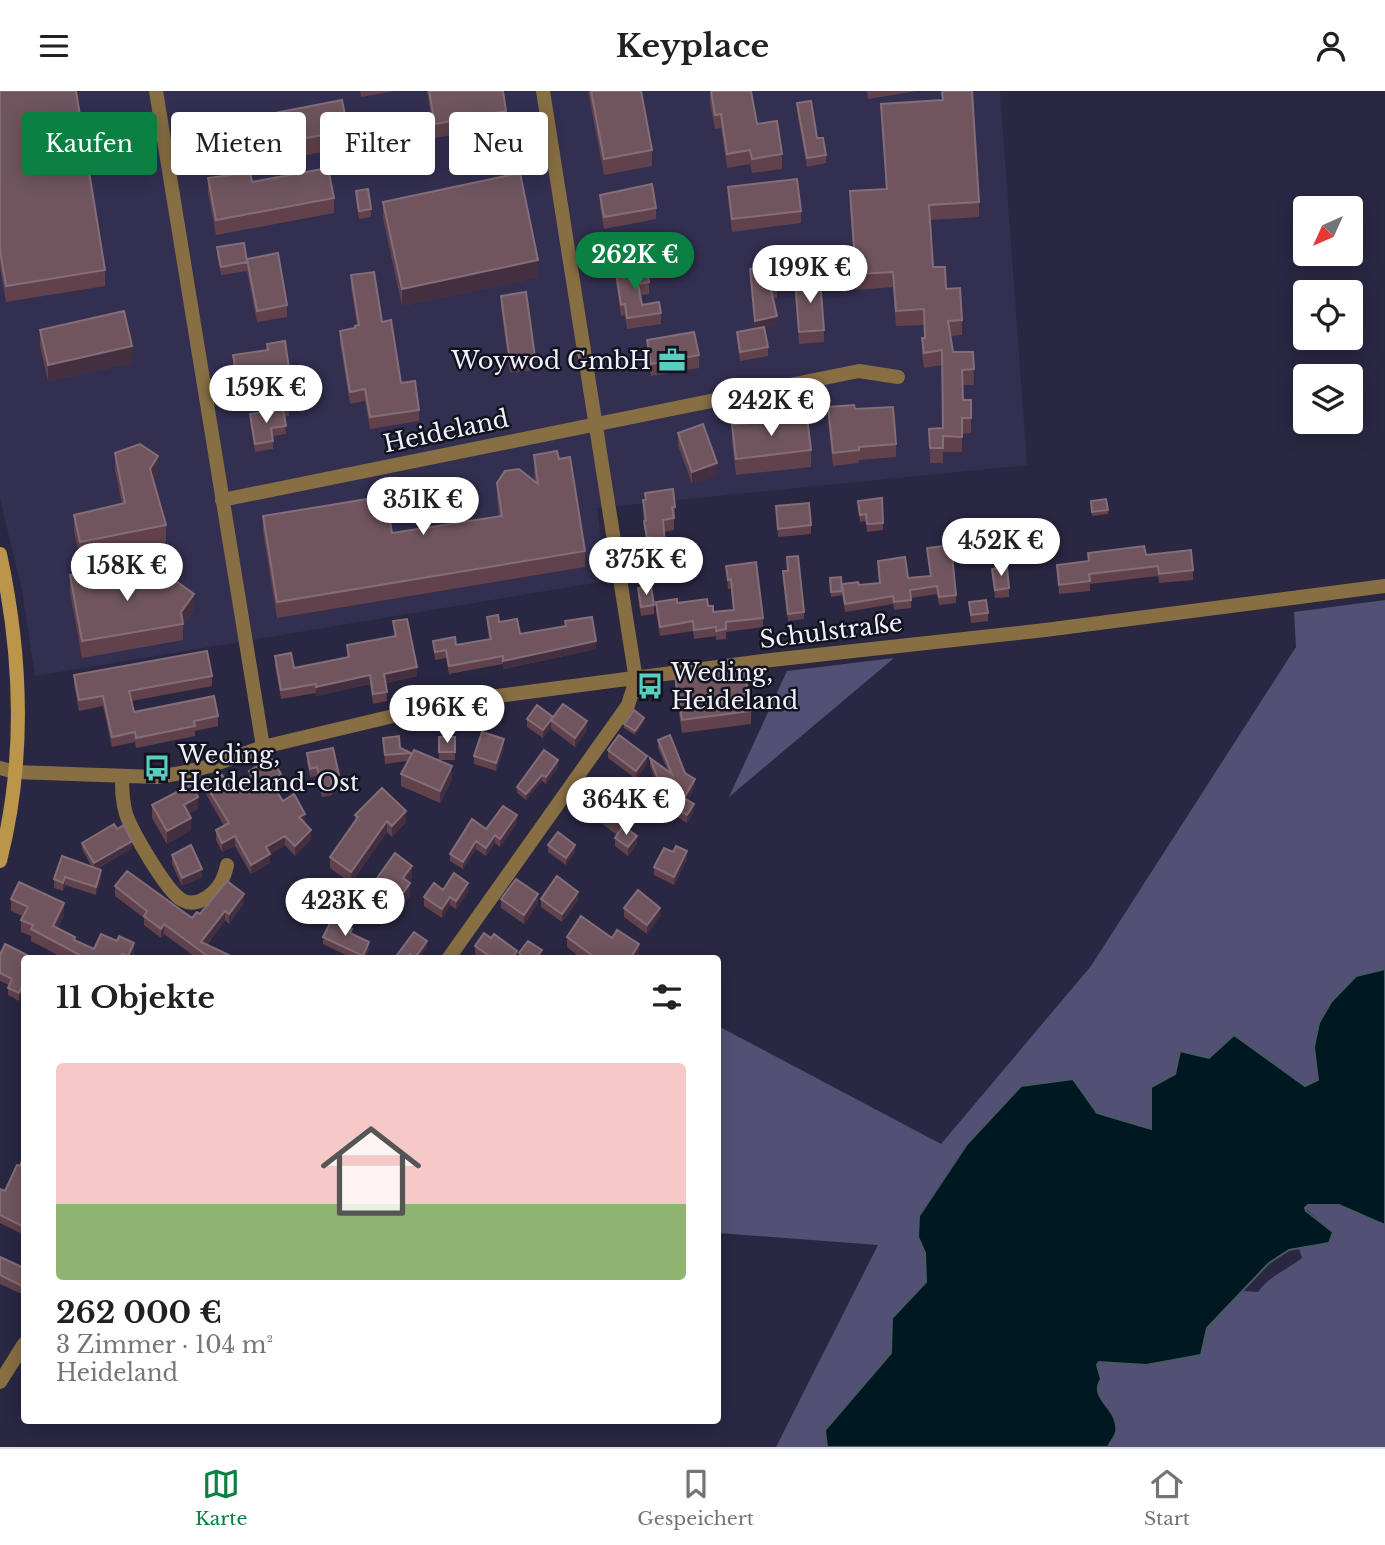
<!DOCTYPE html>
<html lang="de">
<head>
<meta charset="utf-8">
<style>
  body { margin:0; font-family:"Libre Baskerville",serif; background:#f2f2f2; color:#202124; height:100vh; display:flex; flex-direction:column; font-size:26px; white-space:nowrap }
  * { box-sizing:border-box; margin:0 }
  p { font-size:23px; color:#757577 }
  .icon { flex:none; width:38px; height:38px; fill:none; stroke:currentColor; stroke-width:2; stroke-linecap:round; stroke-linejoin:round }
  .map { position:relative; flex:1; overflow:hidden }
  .panel { position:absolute; left:21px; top:864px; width:700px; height:469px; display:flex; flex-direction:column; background:#fff; border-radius:7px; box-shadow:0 4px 18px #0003 }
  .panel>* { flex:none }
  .hud { position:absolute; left:21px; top:21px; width:700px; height:63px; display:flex; gap:14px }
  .needle { width:46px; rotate:225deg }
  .controls { position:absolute; left:1293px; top:105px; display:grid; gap:14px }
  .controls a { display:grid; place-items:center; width:70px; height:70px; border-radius:7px; background:#fff; box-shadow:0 4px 18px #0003; font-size:35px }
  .price { position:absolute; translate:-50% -60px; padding:0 16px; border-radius:24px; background:#fff; color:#222; font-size:23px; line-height:46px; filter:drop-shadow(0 2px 4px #0008) }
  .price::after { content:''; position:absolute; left:50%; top:42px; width:21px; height:16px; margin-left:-10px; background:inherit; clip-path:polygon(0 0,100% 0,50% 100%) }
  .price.active { background:#0b8043; color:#fff }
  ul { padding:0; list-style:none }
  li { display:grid; align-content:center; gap:14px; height:371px; padding:0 35px }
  li span { display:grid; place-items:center; height:217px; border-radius:7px; color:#555 }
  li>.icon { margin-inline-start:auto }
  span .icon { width:126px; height:126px; fill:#fffc; stroke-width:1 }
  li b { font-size:30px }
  h2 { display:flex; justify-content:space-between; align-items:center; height:84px; padding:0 35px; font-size:30px }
  .tag { padding:0 24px; border-radius:7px; background:#fff; box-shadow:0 4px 18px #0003; font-size:24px; line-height:63px }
  .tag.active { background:#0b8043; color:#fff }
  header { display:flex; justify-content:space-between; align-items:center; height:91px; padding:0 35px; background:#fff; font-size:32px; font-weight:800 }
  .dock { display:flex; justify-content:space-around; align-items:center; height:98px; border-top:2px solid #e0e0e0; background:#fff; font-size:19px; color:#757577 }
  .dock a { display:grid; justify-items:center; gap:4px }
  .dock .active { color:#0b8043 }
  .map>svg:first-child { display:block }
</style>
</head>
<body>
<header><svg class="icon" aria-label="menu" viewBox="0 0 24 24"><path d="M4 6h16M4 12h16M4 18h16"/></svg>Keyplace<svg class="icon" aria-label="person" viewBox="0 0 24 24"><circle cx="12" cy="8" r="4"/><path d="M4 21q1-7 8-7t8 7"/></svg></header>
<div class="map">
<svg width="1385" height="1356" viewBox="0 0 1385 1356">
  <rect width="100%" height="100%" fill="#2a2743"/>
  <!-- built -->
  <path fill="#322f51" d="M0,0H1000L1027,374L597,417L606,490L35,585L22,500L0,408Z"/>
  <!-- green -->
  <path fill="#535075" d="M1385,509V878L1356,885L1331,911L1319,932L1316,977L1318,989L1305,995L1234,944L1209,968L1175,983L1151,1038L1097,1022L1073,988L918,1146L925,1162L926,1191L892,1227L891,1262L825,1339L827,1356H776L878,1154L718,1142V935L941,1053L1091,875L1296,556L1294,521Z
    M894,567L729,706L787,580Z
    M1317,1113L1339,1114L1385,1134V1356H1108C1110,1351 1115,1346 1116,1341C1120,1318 1088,1308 1101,1288L1097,1274L1099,1271L1146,1274L1207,1237L1243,1200L1258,1201C1269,1185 1287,1179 1302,1167L1299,1157L1329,1152L1333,1141L1305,1117L1308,1114Z"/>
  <!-- water -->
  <path fill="#001821" stroke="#485963" stroke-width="2" d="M1385,878V1134L1339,1114H1308L1305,1117L1306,1120L1333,1141L1329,1152L1289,1159L1269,1172L1207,1237L1201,1264L1146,1274L1099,1271L1097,1274L1101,1288C1088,1308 1120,1318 1116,1341C1115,1346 1110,1351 1108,1356H827L825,1339L891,1262L892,1227L926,1191L925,1162L918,1146L919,1125L967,1053L1021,995L1073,988L1097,1022L1151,1038V996L1175,983L1180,960L1209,967L1234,944L1305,995L1318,989L1314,956L1319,932L1331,911L1356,885Z"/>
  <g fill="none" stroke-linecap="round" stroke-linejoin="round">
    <!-- minor -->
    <path stroke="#876f43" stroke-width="14" d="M156,0L263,656
      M222,409L859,280L898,286
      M0,677L15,681L157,686L181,682L210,675L263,656L452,611L771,569L1045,539L1385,495
      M122,685C122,698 122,710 126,723C132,740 166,800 182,809C191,814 200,811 207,806C219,798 224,788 227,774
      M448,868L628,614L636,589L543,0
      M0,1291L24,1253"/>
    <!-- secondary -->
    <path stroke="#bb954a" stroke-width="14" d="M0,463C22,565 26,668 0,770"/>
  </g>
  <!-- wall -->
  <path fill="#61424c" d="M0,0L105,179V195L6,211L0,176Z
    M360,0H395L361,6Z
    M427,0H503L506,20V34L435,47Z
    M588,0H641L652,59V75L604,84Z
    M710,0L757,33L782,63V78L752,82L750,73L727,77L721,37L715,38L710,13Z
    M867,0H917L868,8Z
    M941,0H972L979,111V126L930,129L933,176L946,198L962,229V244L950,245L953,261H973L974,294H962L963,309H971V342L962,343V361H943V372H930L929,338L942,337V274L924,277L922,263V247H924V234L896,235L893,196L856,199L850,116V100L886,98L881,13L942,9Z
    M797,12L826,64V72L807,76L797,21Z
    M228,31L348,39V56L234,78L228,48Z
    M208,87L252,91L334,107V122L216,144L208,102Z
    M728,96L801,120V132L732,141L728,108Z
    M356,100L371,118V126L359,128L356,109Z
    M600,104L656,117V128L604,138L600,116Z
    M383,111L538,186L402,215L383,127Z
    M217,156L247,171L287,214V226L257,231L247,180L221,184L217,165Z
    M750,178L777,198V207H773L777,233L764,236L768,256V265L740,270L737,249V241L755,237Z
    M616,180L649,191V203L640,204L642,214L661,222V233L627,238L625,224L621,225L616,191Z
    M351,184L382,231L401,292L419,319V330L370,338L365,310L350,313L340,252V240L355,238L357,234L351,196Z
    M795,190L824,239V251L799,253Z
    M501,205L535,266V279L510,282L501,217Z
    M40,239L132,272L48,290L40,255Z
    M647,249L699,264V277L651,285L647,262Z
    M267,253L291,291V301L287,302L289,315V325L284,326L286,343L273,345V358L255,361L250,331V323L273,320L268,290L237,295L233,274V264L267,259Z
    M828,316L855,318L896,353V366L859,369V372L833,375L828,329Z
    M732,334L811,359V376L736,384L732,351Z
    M678,342L717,384L692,393L678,354Z
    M115,362L158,382L153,389L166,434V451L80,467L74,440V424L122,413L115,379Z
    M534,364L559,368L585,460V476L277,527L263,441V425L392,442L499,425L497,408V392L535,390L534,380Z
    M405,396L437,408V416L429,417L430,428L410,432L405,404Z
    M645,402L675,416V428H674V439L664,441L665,464L652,466L651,458L647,459L643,421V409H645Z
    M858,410L883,432V439L867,441L866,430L860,431Z
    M1091,410L1108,419V423L1092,425Z
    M776,415L811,434V443L778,446Z
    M927,457L956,504V512L939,514L937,503L911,507V517L894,519L893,513L845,521L842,502V504L831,506L830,491L842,499L859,494L879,492L878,470L908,487L930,485Z
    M1088,462L1146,464L1193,479V489L1159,492L1158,485L1090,493V500L1059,503L1057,474L1088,470Z
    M787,466L804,521V528L788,530L783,488V480H787Z
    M726,475L763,527V536L726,541V548L716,549V545L694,548L693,540L660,545L656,520V511L708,515L713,521L733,519L731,498H728Z
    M992,478L1009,497V506L995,507Z
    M70,484L124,489L176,490L194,519L183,535V549L82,567L70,501Z
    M638,497L654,514V523L641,525L638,505Z
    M969,511L988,522V530L971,532Z
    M487,526L499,531L520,543L565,535V530L596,558L503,578V573L449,583L446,567L435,569L433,550L456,554L489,548L487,534Z
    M393,530L417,585L386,592L387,610L373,613L370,593L316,605V602L281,608L275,574V565L294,577L347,566V554L394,545Z
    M74,584L212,585V595L131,610L134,621L218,625V635L195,640V645L136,657L135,651L112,656L103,615L79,620L74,594Z
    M675,585L751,620V633L682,642L675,597Z
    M553,626L587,639L575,656L551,638V636L543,647L527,636V628Z
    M644,631L635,644L624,637V633Z
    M439,646H455V669H439Z
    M383,647L411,662V664L452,688L440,712L401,695V683L407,670L385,673Z
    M658,649L685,682L695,696L688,709L694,721L687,732L669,721V717L662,712V706L650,675V667L668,680L658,657Z
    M504,657L496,680L474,673V665Z
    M608,659L647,673L636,688L608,667Z
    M307,662L339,684V692L332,694V704L322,706L317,685L310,686L307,671Z
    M558,676L546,693L542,690L526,709L517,702V696Z
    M249,680L281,693L275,697L283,710L305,732L311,748L295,765L285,754L270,763V772L251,783L235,755L222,761L216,749V739L224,735L206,703V694L232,700L249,691Z
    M579,703L612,706L627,713L633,729L626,738L637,753L628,765L615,755V747L617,744L579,716Z
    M152,714L198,718L189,723L191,739L167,753L152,727Z
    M355,724L406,731L392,746L387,741L351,792L330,777V766L355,730Z
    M517,732L500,756L495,752L486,765L476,758L463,778L450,770V763L486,738Z
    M117,738L132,757L97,778L101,787L96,804L65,794L63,800L54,797V788L92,776L82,758V752Z
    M548,754L575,761L566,774L548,761Z
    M172,764L202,786L182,795L172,773Z
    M687,768L674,794L654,784V776Z
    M412,787L409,792L410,805L399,820L375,802V790Z
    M115,795L192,827L200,823L244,812L229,833L225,829L207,854L235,868H198L164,843L161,847L144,834V827L115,805Z
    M443,799L468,801L456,818L450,814L442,827L424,815V806Z
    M11,808L64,824L57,837L75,850L94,858L134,864L132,868H65L31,850V845L21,841V829L23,825L11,820Z
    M501,808L538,812L524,833L501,817Z
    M541,808L578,809L562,831L541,816Z
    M624,817L660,825L647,843L624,826Z
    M352,843L369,859L365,868H354L323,853V846Z
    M567,846L612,847L639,864L637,868H582L567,856Z
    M491,847L517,868H482L475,863V855Z
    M519,862L541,868H519Z
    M0,864H27L19,910L8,904V897L9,894L0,890Z
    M24,1027V1043L21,1042V1034Z
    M24,1064V1144L0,1132V1098L5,1100L20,1075Z
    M0,1166L24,1177V1204L0,1193Z"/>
  <!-- shaded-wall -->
  <path fill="#442f41" d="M538,169V186L402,215V198Z
    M777,225V233L755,238V230Z
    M132,255V272L48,290V274Z
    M158,365V382L150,394V378Z
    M717,372V384L692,393V381Z
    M194,503V519L183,535L181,521Z
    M596,550V558L503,578V570Z
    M417,576V585L384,592V583Z
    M370,584V593L316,605V596Z
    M553,626L551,629V636L543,647V639Z
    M644,627V631L635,644V640Z
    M587,630V639L575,656V647Z
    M504,648V657L496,680V672Z
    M647,665V673L636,688V680Z
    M558,669V676L546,693V686Z
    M452,675V688L440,712V700Z
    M281,683V693L270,699V690Z
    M542,684V690L526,709V703Z
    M695,688V696L684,715V707Z
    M198,706V718L184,726V714Z
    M694,713V721L687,732V724Z
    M633,717V729L621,746V733Z
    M406,720V731L392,746V735Z
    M305,723V732L299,726Z
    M517,724V732L500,756V748Z
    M191,727V739L167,753V740Z
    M387,730V741L351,792V781Z
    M311,739V748L295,765V755Z
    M495,744V752L486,765V757Z
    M235,745V755L222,761V752Z
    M285,745V754L270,763V772L251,783V774L266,756Z
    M637,745V753L628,765V756Z
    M132,750V757L94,779V772Z
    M476,750V758L463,778V771Z
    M575,754V761L566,774V767Z
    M687,760V768L674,794V786Z
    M412,775V787L403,800V787Z
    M202,778V786L182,795V787Z
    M101,779V787L96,804V796Z
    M65,786V794L63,800V792Z
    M410,792V805L399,820V808Z
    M468,792V801L456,818V810Z
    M578,801V809L562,831V823Z
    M244,803V812L229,833V823Z
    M538,803V812L524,833V824Z
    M450,806V814L442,827V818Z
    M64,812V824L53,847V835Z
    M660,817V825L647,843V834Z
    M225,820V829L201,861V851Z
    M164,833V843L161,847V838Z
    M427,850V857L419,868H415Z
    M369,851V859L365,868H363V865Z
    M134,852V864L132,868H128V865Z
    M639,853V864L637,868H630Z
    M542,859V868H535Z
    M517,860V868H511Z
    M24,890V898L19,910V902Z"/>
  <!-- building -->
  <path fill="#70555f" stroke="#846d78" stroke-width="2" d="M0,0H76L105,179L6,195L0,160Z
    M429,0H503L506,20L435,33Z
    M591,0H641L652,59L604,68Z
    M711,0H751L757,33L777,30L782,63L752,68L750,59L727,63L721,23L715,24Z
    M942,0H972L979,111L929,114L933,176H945L946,198L960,197L962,229L948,230L953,261H973L974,278L962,279L963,309H971V327H962V346L943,345V357H930L929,338L943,337L942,259L924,262L922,247H925L924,218L896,220L893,181L856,183L850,100L887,98L881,13L943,9Z
    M342,9L348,39L234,61L228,31Z
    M811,10L817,47H823L826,64L807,67L797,12Z
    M328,77L334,107L216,129L208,87L250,81L252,91Z
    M520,82L538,169L402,198L383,111Z
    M797,88L801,120L732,128L728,96Z
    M652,93L656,117L604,126L600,104Z
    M368,98L371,118L359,120L356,100Z
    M244,152L247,171L221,176L217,156Z
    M278,162L287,214L257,220L247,168Z
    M646,175L649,191L638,193L642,214L659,211L661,222L627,227L625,213L621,214L616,180Z
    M775,176L777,198L771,199L777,225L755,230L750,178Z
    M374,181L382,231L391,229L401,292L415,290L419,319L370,326L365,298L350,301L340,240L355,237V235L359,234L351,184Z
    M820,188L824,239L799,241L795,190Z
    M526,201L535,266L510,270L501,205Z
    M124,220L132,255L48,274L40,239Z
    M764,236L768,256L740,261L737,241Z
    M694,241L699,264L651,273L647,249Z
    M285,250L291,291L286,292L289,315L274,318L268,280L237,285L233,264L268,259L267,253Z
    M854,314L855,318L893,316L896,353L859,356V359L833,362L828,316Z
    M283,318L286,335L271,337L273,350L255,353L250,323Z
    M807,326L811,359L736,368L732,334Z
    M703,333L717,372L692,381L678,342Z
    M140,353L158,365L150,378L166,434L80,451L74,424L125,412L115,362Z
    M557,360L559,368L570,366L585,460L277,511L263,425L386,405L392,442L502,425L497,392L505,380L519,378L538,393L534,364Z
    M433,390L437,408L428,409L430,420L410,423L405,396Z
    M673,398L675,416H672L674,427L663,429L665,453L652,455L651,446L647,447L644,430L646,429L643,409H646L645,402Z
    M882,407L883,432L867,433L866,423L860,424L858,410Z
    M1106,408L1108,419L1092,421L1091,410Z
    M809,412L811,434L778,438L776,415Z
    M951,454L956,504L939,506L937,495L910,499L911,509L894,511L893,505L845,513L842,493L858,491L859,494L880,492L878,470L905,466L908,487L931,485L927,457Z
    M1144,455L1146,464L1191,459L1193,479L1159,483L1158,475L1089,483L1090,490L1059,494L1057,474L1089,470L1088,462Z
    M798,465L804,521L788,523L783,480H788L787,466Z
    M756,471L763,527L726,531V538L716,540V536L694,539L693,530L660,536L656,511L677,508V512L707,508L708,515H713V521L734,519L731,488L728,489L726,475Z
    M122,475L124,489L174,480L176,490L194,503L181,521L183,533L82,550L70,484Z
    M1007,476L1009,497L995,499L992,478Z
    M841,486L842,500L831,501L830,487Z
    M651,495L654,514L641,516L638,497Z
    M986,509L988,522L971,524L969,511Z
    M498,524L499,531L517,528L520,543L566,535L565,530L592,526L596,550L503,570V565L449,575L446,559L435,561L433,550L455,546L456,554L491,548L487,526Z
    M407,528L417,576L384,583L387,601L373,603L370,584L316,596V593L281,599L275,565L291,562L294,577L349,566L347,554L396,545L393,530Z
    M207,560L212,585L129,600L134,621L214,605L218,625L194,630L195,635L136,647L135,641L112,646L103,605L79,609L74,584Z
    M744,576L751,620L682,629L675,585Z
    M563,613L587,630L575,647L551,629Z
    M537,614L553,626L543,639L527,628Z
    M634,619L644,627L635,640L624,633Z
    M482,641L504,648L496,672L474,665Z
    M619,644L647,665L636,680L608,659Z
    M670,644L685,682L695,688L684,707L694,713L687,724L669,713L671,709L662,704L663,701L650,667L672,683L658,649Z
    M399,645L400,657L411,662L385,664L383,647Z
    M439,646H455V661H439Z
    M333,657L339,684L330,686L332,695L322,698L317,676L310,678L307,662Z
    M414,659L452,675L440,700L401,683Z
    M544,659L558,669L546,686L542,684L526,703L517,696Z
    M271,667L281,683L270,690L283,710L294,703L305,723L299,726L311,739L295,755L285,745L266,756L270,763L251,774L235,745L222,752L216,739L229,732L206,694L222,684L232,700L254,688L249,680Z
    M589,689L612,706L617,699L627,706L624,710L633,717L621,733L579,703Z
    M192,693L198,706L184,714L191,727L167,740L152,714Z
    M382,697L406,720L392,735L387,730L351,781L330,766L358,726L355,724Z
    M503,715L517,724L500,748L495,744L486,757L476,750L463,771L450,763L472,728L486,738Z
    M114,733L117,738L124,734L132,750L94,772L82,752Z
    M623,735L637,745L628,756L615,747Z
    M558,741L575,754L566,767L548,754Z
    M191,754L202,778L182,787L172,764Z
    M676,755L687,760L674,786L654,776L664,757L673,761Z
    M395,762L412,775L403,787L410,792L399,808L375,790Z
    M62,765L101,779L96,796L65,786L63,792L54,788Z
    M127,780L192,827L197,821L200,823L227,790L244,803L229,823L225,820L201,851L235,867V868H210V867L164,833L161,838L144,825L147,820L115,795Z
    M454,782L468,792L456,810L450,806L442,818L424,806L434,792L443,799Z
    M557,785L578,801L562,823L541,808Z
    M516,788L538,803L524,824L501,808Z
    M19,791L64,812L53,835L75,846L74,849L94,858L101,843L117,850L119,845L134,852L128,865L122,863L120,868H82L78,866L80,864L31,838L33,834L21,829L28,816L11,808Z
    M638,799L660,817L647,834L624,817Z
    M581,825L612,847L617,839L639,853L630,868H597L567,846Z
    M332,828L352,838L350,842L369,851L363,865L323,846Z
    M414,841L427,850L415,867L410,863L407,868H394Z
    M484,842L491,847L494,843L517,860L511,868H494L475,855Z
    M528,850L542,859L535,868H527L519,862Z
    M5,853L27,864L28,868H24V890L19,902L8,897L12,888L0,882V864Z
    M24,1064V1113L23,1117H24V1136L0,1124V1098L5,1100L17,1074L20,1075Z
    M0,1166L24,1177V1196L0,1184Z"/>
  <!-- icons -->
  <defs>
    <g id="office-bare" transform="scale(2.1)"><path d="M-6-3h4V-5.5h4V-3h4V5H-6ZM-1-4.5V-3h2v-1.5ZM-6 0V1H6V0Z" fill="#58cebf" stroke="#13121f" stroke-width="2.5" paint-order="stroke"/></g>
    <g id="bus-bare" transform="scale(2.1)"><path d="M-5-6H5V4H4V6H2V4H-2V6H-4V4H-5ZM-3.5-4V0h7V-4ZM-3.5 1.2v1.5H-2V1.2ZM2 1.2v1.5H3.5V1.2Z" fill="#58cebf" stroke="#13121f" stroke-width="2.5" paint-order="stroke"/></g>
  </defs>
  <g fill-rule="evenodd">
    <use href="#office-bare" x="672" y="269"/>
    <use href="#bus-bare" x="650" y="595"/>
    <use href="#bus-bare" x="157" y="677"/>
  </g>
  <g text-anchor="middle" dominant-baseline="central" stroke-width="5" stroke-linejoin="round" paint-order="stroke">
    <!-- poi labels -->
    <g font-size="24" fill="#f1f1fc" stroke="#13121f" text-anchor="start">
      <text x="651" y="269" text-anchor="end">Woywod GmbH</text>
      <text x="671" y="581">Weding,<tspan x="671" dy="28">Heideland</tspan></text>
      <text x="178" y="663">Weding,<tspan x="178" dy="28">Heideland-Ost</tspan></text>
    </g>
    <!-- street labels -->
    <g font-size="24" fill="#f1f1fc" stroke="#13121f">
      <text transform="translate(446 340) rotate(-12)">Heideland</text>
      <text transform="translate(831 540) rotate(-7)">Schulstraße</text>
    </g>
  </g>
</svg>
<div class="controls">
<a><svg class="needle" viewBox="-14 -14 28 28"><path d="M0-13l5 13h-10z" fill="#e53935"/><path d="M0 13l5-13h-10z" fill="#757577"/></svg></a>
<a><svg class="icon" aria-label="locate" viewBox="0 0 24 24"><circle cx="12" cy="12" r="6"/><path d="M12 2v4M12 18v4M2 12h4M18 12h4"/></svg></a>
<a><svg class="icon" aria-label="layers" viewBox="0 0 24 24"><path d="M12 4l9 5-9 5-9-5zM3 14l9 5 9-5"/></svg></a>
</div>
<b class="price active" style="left:635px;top:201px">262K €</b>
<b class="price" style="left:810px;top:214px">199K €</b>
<b class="price" style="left:266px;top:334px">159K €</b>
<b class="price" style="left:771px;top:347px">242K €</b>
<b class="price" style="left:423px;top:446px">351K €</b>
<b class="price" style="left:1001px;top:487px">452K €</b>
<b class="price" style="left:646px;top:506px">375K €</b>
<b class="price" style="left:127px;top:512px">158K €</b>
<b class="price" style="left:447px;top:654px">196K €</b>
<b class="price" style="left:626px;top:746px">364K €</b>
<b class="price" style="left:345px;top:847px">423K €</b>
<div class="hud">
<a class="tag active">Kaufen</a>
<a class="tag">Mieten</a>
<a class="tag">Filter</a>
<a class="tag">Neu</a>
</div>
<section class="panel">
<h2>11 Objekte<svg class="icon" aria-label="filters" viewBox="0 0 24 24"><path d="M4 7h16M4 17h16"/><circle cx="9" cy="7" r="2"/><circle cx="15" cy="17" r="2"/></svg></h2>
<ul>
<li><span style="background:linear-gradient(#f6c9c9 65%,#8fb573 0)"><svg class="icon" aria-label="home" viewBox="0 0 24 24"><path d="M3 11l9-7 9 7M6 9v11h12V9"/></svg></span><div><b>262 000 €</b><p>3 Zimmer · 104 m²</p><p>Heideland</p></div></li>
</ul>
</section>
</div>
<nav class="dock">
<a class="active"><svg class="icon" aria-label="map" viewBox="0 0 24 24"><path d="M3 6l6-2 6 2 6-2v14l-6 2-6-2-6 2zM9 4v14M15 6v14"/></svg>Karte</a>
<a><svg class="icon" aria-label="saved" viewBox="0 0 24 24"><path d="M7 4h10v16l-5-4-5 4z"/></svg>Gespeichert</a>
<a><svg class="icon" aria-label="home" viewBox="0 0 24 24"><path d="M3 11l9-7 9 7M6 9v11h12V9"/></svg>Start</a>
</nav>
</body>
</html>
